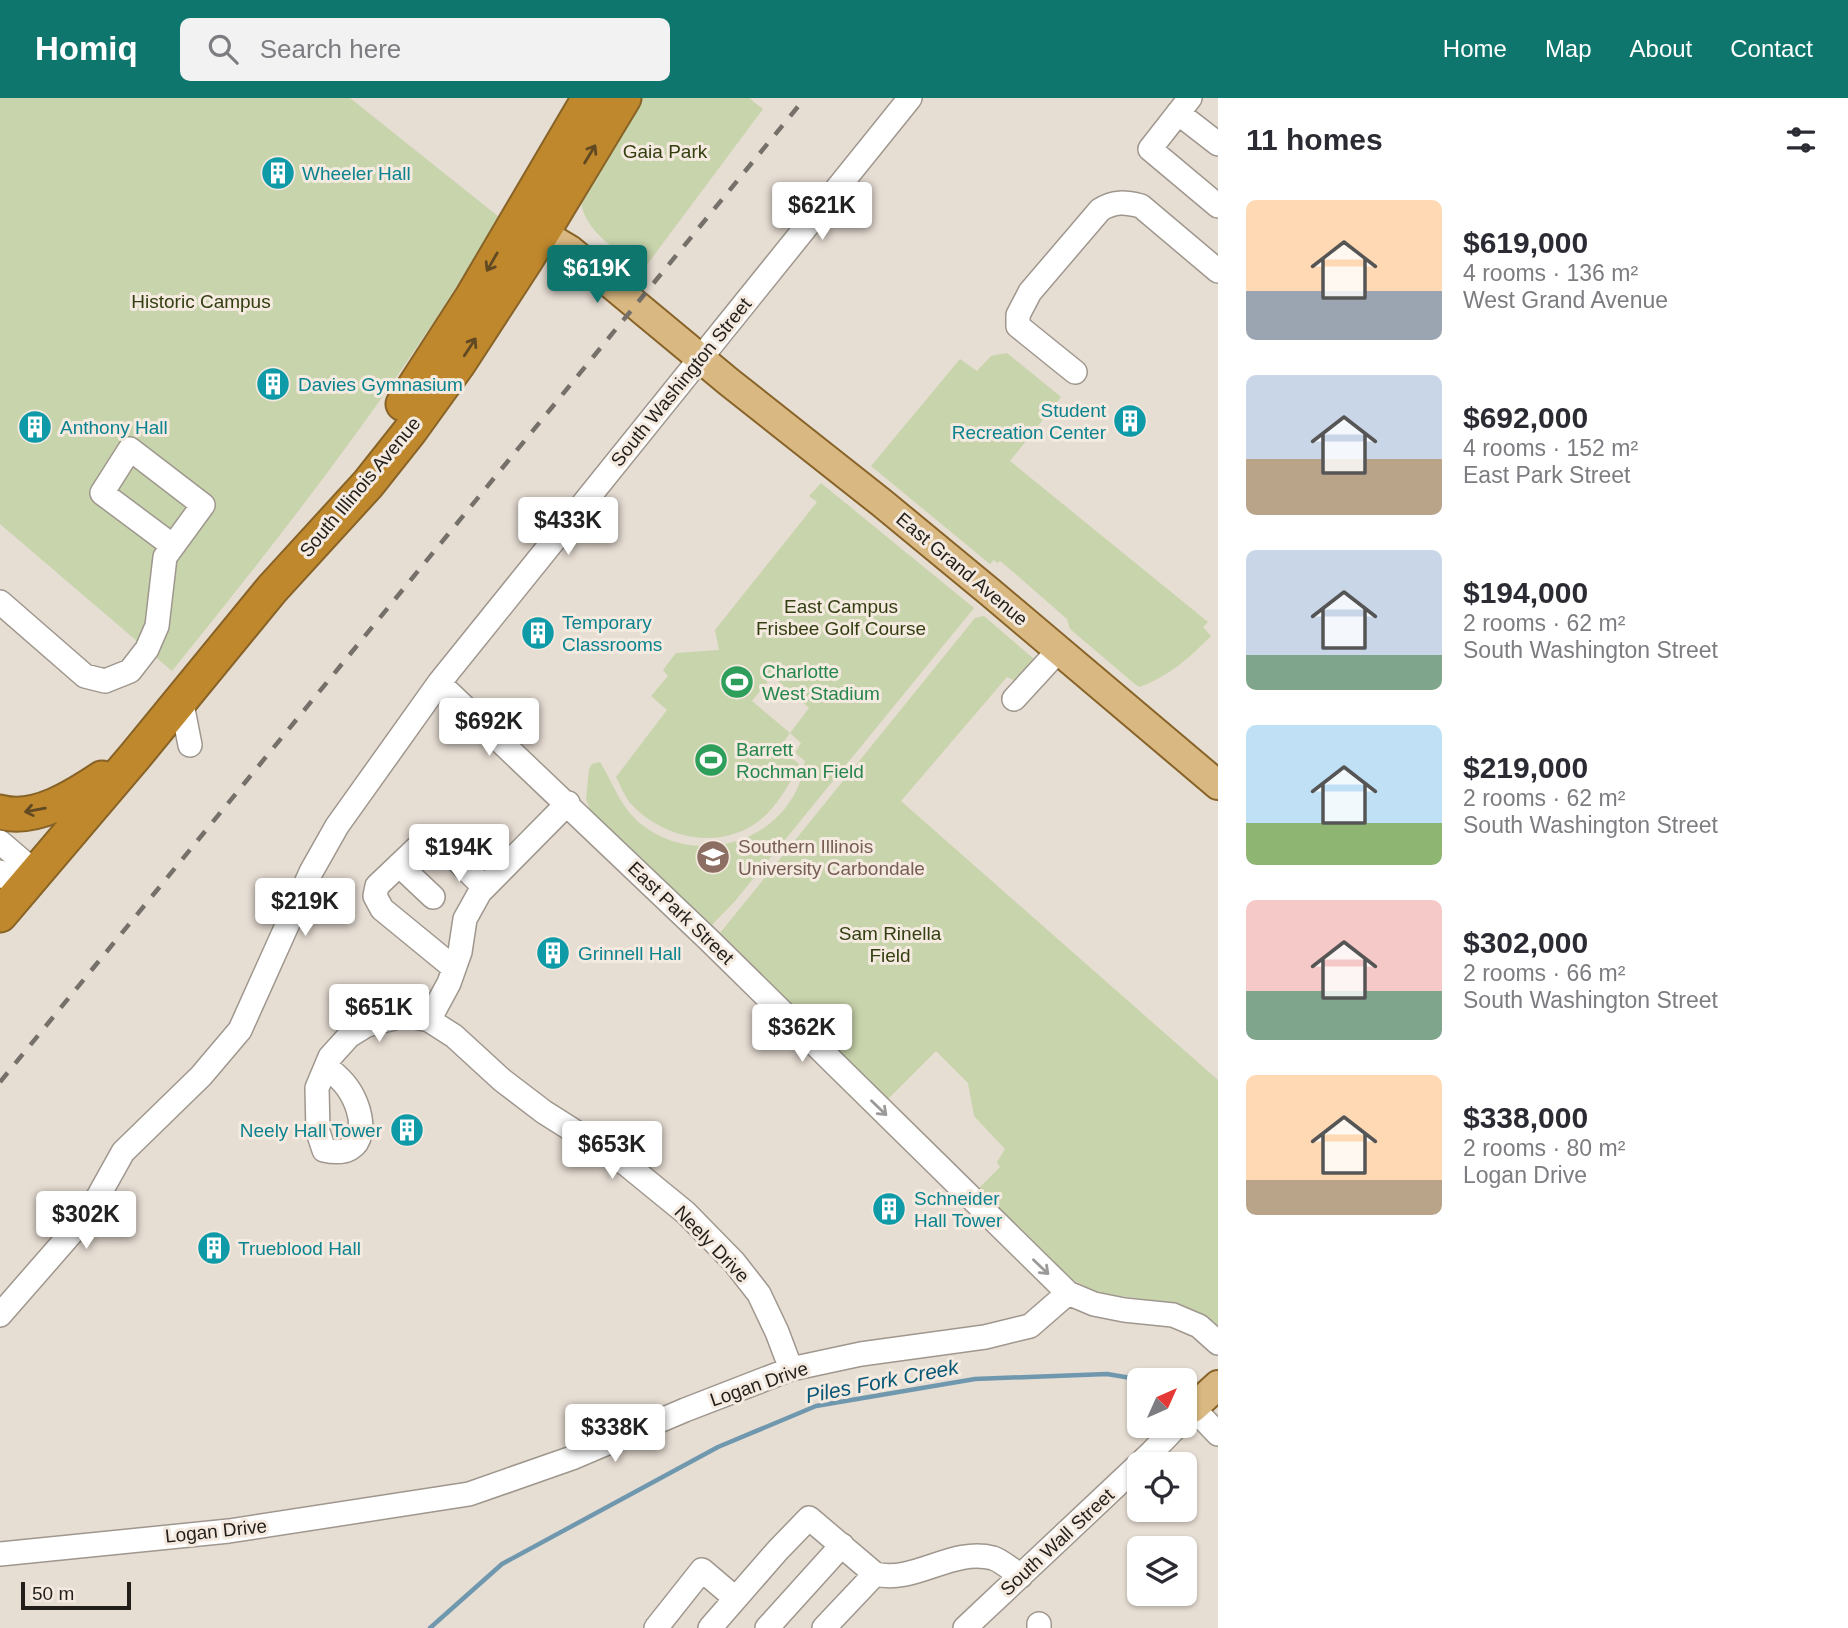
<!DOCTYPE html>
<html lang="en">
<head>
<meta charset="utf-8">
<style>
  body { margin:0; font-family:Arial,sans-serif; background:#f2f2f3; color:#2b2b33; height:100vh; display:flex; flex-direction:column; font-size:26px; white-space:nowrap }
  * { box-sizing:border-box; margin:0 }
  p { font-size:23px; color:#7c7c81 }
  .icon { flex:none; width:38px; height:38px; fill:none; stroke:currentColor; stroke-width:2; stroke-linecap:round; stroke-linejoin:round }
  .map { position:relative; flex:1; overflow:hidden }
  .panel { display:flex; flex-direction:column; background:#fff; width:630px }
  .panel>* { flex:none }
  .needle { width:46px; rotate:45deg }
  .buttons { position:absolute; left:1127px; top:1270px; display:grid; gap:14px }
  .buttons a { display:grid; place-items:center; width:70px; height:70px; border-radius:10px; background:#fff; box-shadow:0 2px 5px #0004; font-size:35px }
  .scale { position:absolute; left:21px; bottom:18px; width:110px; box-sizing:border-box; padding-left:7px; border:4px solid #221f1b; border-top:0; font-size:19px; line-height:24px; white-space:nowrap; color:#221f1b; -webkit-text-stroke:5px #f4eae0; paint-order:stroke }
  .price { position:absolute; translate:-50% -60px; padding:0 16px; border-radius:7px; background:#fff; color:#222; font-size:23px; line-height:46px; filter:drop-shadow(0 2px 4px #0008) }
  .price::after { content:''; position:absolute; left:50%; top:42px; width:21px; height:16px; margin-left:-10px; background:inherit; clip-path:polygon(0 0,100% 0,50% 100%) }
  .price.selected { background:#0f766e; color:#fff }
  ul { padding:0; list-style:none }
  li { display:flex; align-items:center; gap:21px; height:175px; padding:0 28px }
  li span { display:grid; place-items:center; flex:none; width:196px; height:140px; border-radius:10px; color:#555 }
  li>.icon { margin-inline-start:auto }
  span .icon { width:84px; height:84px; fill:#fffc; stroke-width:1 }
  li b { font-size:30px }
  h2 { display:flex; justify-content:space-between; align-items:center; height:84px; padding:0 28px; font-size:30px }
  header { display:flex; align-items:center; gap:42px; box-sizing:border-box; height:98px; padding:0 35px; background:#0f766e; color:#fff }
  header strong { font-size:33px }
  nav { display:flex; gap:38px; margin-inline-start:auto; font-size:24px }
  .search { width:490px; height:63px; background:#f2f2f3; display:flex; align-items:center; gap:18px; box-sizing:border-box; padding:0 24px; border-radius:10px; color:#7c7c81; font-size:26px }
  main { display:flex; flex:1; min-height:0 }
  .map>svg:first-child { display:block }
</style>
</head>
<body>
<header>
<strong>Homiq</strong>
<div class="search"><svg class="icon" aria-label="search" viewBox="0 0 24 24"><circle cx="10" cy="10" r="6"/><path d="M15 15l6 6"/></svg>Search here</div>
<nav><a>Home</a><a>Map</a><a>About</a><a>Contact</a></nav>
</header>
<main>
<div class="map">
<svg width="1218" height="1530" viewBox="0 0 1218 1530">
  <rect width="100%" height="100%" fill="#e6ddd3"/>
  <!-- green -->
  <path fill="#c8d4ac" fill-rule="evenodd" d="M0,0H350L499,119C405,280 289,428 172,573L0,426Z
    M633,0H749L763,11L643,172C620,154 584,134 581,103Z
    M1007,255L1061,299L1010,363L1208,524L1203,529L1211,538C1189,560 1169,578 1140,589L1136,587L1070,531L1067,521L1005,467L1000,463L997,465L994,462L990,466L871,368L960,261L977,273L991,258Z
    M821,385L974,510L735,803L712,827L672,796L593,720L586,701L589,671L592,666L600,664C613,685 621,710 641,726C693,768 776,748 800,684C802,678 803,670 805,663L795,655L801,645L790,635L782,646L789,658L799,666C791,684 781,701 767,716C729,754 667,744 632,707C625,700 621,688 616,679L667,612L651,598L668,578L663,572L676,555L719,552L715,532L817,404L809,398ZM772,578L809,610L790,635L752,603Z
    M984,518L1033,560L1034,566L1018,584L1007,579L901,703L1218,982V1231L1187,1211L1166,1204L1098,1195L1071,1181L977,1092L1000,1069L997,1064L1005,1051L974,1018L968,985L936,953L886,1003L720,835L975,520Z"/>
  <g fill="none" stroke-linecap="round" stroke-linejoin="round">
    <!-- stream -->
    <path stroke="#6f98af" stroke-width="4.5" d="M1185,1289H1186
      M430,1530L502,1466L718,1349L816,1308L975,1281L1107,1276L1149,1283"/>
    <!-- minor casing -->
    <g stroke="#9f978e" stroke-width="26">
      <path id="minor" d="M1190,0L1150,51L1218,108
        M1178,15L1218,46
        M1075,274L1018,228V217L1030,194L1100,112C1114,103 1125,104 1141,108L1218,173
        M0,504L85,578L105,583L130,573L147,551L157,528L165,459L203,407L130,351L102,395L173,448
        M439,585L709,842L1068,1195
        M181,601L190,647
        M1014,601L1059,552
        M0,744L35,774
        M399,767L433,799
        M0,774L21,792
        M454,870L382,811L375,798L377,788L420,747L434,744L446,751L484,789
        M429,922L449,885L460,854L465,821L480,794L568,705
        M327,969C334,975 342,982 347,989C366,1015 371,1063 324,1052L318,1034L317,990L330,959L349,938L367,927L406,917L429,922L454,938L502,982L544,1014L626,1066L686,1115L734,1164L759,1196L777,1234L791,1271
        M0,1217L89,1115L123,1054L201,978L240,932L311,774L337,728L439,585L910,0
        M1185,1320L1193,1310L1218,1336
        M0,1456L229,1433L469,1396L572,1360L685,1312L791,1271L861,1256L985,1239L1030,1228L1068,1195L1094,1206L1124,1212L1173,1217L1199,1228L1218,1245
        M656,1530L702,1472L735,1500
        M710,1530L778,1452L809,1420L875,1476C915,1486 952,1449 993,1460C1002,1463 1013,1473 1021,1478
        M767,1530L842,1447
        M824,1530L875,1476
        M965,1530L1152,1354L1177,1328
        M1039,1530V1526"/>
    </g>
    <!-- major casing -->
    <g stroke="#886327" stroke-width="32">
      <path id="major" d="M523,124L570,152L729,284L882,405L991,495L1218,687
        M1193,1310L1218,1287"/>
    </g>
    <!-- highway casing -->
    <g stroke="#886327" stroke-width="37">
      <path id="highway" d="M403,306L472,199L589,0
        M0,714C35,724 75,698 102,680
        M0,817L136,657L272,491L368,386L410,333L459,265L526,162L624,0"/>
    </g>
    <!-- minor -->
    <use href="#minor" stroke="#fff" stroke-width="23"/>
    <!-- major -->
    <use href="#major" stroke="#d9b881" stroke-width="28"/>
    <!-- highway -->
    <use href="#highway" stroke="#bf882d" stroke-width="33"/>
    <!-- rail -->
    <path stroke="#757069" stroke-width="4.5" stroke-dasharray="12 12" stroke-linecap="butt" d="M0,984L805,0"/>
  </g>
  <!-- one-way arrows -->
  <defs><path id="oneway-shaft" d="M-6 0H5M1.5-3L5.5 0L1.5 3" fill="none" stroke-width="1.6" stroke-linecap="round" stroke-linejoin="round" transform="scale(1.75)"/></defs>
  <g stroke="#614922">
    <use href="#oneway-shaft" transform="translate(590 56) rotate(-59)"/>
    <use href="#oneway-shaft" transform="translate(492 164) rotate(120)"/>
    <use href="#oneway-shaft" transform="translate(470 249) rotate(-57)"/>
    <use href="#oneway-shaft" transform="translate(35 712) rotate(170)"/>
  </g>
  <g stroke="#9c9a98">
    <use href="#oneway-shaft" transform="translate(879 1010) rotate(44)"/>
    <use href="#oneway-shaft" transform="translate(1041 1169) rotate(44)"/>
  </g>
  <!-- icons -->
  <defs>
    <g id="building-disc" transform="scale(1.75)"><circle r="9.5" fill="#0f9aa8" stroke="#f4eae0"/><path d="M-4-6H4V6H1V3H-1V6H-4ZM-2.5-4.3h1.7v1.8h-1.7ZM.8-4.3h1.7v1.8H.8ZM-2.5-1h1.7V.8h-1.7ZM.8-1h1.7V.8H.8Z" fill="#fff"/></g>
    <g id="stadium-disc" transform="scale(1.75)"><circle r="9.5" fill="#2e9e5b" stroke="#f4eae0"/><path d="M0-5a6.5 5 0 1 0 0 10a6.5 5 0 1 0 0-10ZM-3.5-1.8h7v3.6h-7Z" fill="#fff"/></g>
    <g id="university-disc" transform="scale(1.75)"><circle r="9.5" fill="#8d6e63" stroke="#f4eae0"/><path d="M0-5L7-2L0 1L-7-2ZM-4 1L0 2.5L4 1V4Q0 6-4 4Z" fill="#fff"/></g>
  </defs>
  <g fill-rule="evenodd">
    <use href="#building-disc" x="278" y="75"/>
    <use href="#building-disc" x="273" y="286"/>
    <use href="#building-disc" x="1130" y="323"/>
    <use href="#building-disc" x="35" y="329"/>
    <use href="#building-disc" x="538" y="535"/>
    <use href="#stadium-disc" x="737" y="584"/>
    <use href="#stadium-disc" x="711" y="662"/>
    <use href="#university-disc" x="713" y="759"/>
    <use href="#building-disc" x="553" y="855"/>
    <use href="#building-disc" x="407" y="1032"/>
    <use href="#building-disc" x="889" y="1111"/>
    <use href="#building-disc" x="214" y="1150"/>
  </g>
  <g text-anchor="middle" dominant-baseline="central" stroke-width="6" stroke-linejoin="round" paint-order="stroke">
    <!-- park labels -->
    <g font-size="19" fill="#343f11" stroke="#f4eae0">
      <text x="665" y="53">Gaia Park</text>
      <text x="201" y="203">Historic Campus</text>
      <text x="841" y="508">East Campus<tspan x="841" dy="22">Frisbee Golf Course</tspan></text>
      <text x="890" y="835">Sam Rinella<tspan x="890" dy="22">Field</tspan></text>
    </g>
    <!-- culture labels -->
    <g font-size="19" fill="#0d838f" stroke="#f4eae0" text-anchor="start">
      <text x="302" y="75">Wheeler Hall</text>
      <text x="298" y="286">Davies Gymnasium</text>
      <text x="1106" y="312" text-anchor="end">Student<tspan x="1106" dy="22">Recreation Center</tspan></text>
      <text x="60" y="329">Anthony Hall</text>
      <text x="562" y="524">Temporary<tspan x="562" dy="22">Classrooms</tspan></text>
      <text x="578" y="855">Grinnell Hall</text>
      <text x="382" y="1032" text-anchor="end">Neely Hall Tower</text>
      <text x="914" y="1100">Schneider<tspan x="914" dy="22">Hall Tower</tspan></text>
      <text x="238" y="1150">Trueblood Hall</text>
    </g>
    <!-- street labels -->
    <g font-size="19" fill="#221f1b" stroke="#f4eae0">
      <text transform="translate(681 284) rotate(-51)">South Washington Street</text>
      <text transform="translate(360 389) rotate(-50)">South Illinois Avenue</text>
      <text transform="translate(962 471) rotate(40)">East Grand Avenue</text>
      <text transform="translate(681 815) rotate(44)">East Park Street</text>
      <text transform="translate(712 1146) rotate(46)">Neely Drive</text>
      <text transform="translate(759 1286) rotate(-19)">Logan Drive</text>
      <text transform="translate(216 1433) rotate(-6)">Logan Drive</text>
      <text transform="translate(1057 1444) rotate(-43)">South Wall Street</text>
    </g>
    <!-- leisure labels -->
    <g font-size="19" fill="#27864d" stroke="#f4eae0" text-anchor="start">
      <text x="762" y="573">Charlotte<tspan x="762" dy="22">West Stadium</tspan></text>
      <text x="736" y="651">Barrett<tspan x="736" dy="22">Rochman Field</tspan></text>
    </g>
    <!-- education labels -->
    <g font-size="19" fill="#785e54" stroke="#f4eae0" text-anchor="start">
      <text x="738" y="748">Southern Illinois<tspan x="738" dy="22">University Carbondale</tspan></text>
    </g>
    <!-- water labels -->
    <g font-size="21" font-style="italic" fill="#075777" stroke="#f4eae0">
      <text transform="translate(882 1283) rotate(-11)">Piles Fork Creek</text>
    </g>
  </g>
</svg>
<div class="buttons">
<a><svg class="needle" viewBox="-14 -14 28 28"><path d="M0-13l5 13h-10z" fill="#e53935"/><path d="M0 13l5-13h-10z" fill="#7c7c81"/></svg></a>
<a><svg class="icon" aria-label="locate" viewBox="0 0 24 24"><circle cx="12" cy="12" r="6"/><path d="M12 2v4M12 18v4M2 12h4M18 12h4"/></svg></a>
<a><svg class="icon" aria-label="layers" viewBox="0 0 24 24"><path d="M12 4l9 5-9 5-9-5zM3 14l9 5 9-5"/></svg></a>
</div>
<div class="scale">50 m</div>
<b class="price" style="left:822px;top:144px">$621K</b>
<b class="price selected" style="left:597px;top:207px">$619K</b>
<b class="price" style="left:568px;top:459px">$433K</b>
<b class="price" style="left:489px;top:660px">$692K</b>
<b class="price" style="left:459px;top:786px">$194K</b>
<b class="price" style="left:305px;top:840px">$219K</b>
<b class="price" style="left:379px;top:946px">$651K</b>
<b class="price" style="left:802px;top:966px">$362K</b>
<b class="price" style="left:612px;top:1083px">$653K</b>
<b class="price" style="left:86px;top:1153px">$302K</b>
<b class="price" style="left:615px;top:1366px">$338K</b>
</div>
<section class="panel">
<h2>11 homes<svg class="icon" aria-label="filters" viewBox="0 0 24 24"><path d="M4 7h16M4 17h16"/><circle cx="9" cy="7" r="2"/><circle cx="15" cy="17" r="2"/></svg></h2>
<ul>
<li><span style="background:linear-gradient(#ffd9b3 65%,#9aa5b1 0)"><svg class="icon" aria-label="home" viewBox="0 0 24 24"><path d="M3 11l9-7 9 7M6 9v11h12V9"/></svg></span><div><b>$619,000</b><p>4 rooms · 136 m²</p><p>West Grand Avenue</p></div></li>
<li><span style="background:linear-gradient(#c9d6e8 60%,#b9a48a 0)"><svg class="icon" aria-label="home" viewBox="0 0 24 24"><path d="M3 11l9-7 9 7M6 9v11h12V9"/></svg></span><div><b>$692,000</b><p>4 rooms · 152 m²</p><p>East Park Street</p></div></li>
<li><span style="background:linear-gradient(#c9d6e8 75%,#7fa58c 0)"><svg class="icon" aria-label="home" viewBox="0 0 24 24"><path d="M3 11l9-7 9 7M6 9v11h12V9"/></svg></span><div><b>$194,000</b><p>2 rooms · 62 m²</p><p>South Washington Street</p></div></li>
<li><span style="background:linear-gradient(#bfe0f5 70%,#8fb573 0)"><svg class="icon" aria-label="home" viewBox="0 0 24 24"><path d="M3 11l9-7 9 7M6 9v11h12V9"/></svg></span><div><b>$219,000</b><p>2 rooms · 62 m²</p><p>South Washington Street</p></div></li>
<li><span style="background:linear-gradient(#f6c9c9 65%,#7fa58c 0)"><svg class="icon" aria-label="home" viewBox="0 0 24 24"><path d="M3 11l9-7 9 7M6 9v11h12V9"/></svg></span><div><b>$302,000</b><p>2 rooms · 66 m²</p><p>South Washington Street</p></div></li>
<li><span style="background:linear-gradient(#ffd9b3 75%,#b9a48a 0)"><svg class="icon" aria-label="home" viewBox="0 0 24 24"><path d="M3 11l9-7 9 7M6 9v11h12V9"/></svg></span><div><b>$338,000</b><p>2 rooms · 80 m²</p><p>Logan Drive</p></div></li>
</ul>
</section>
</main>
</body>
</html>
